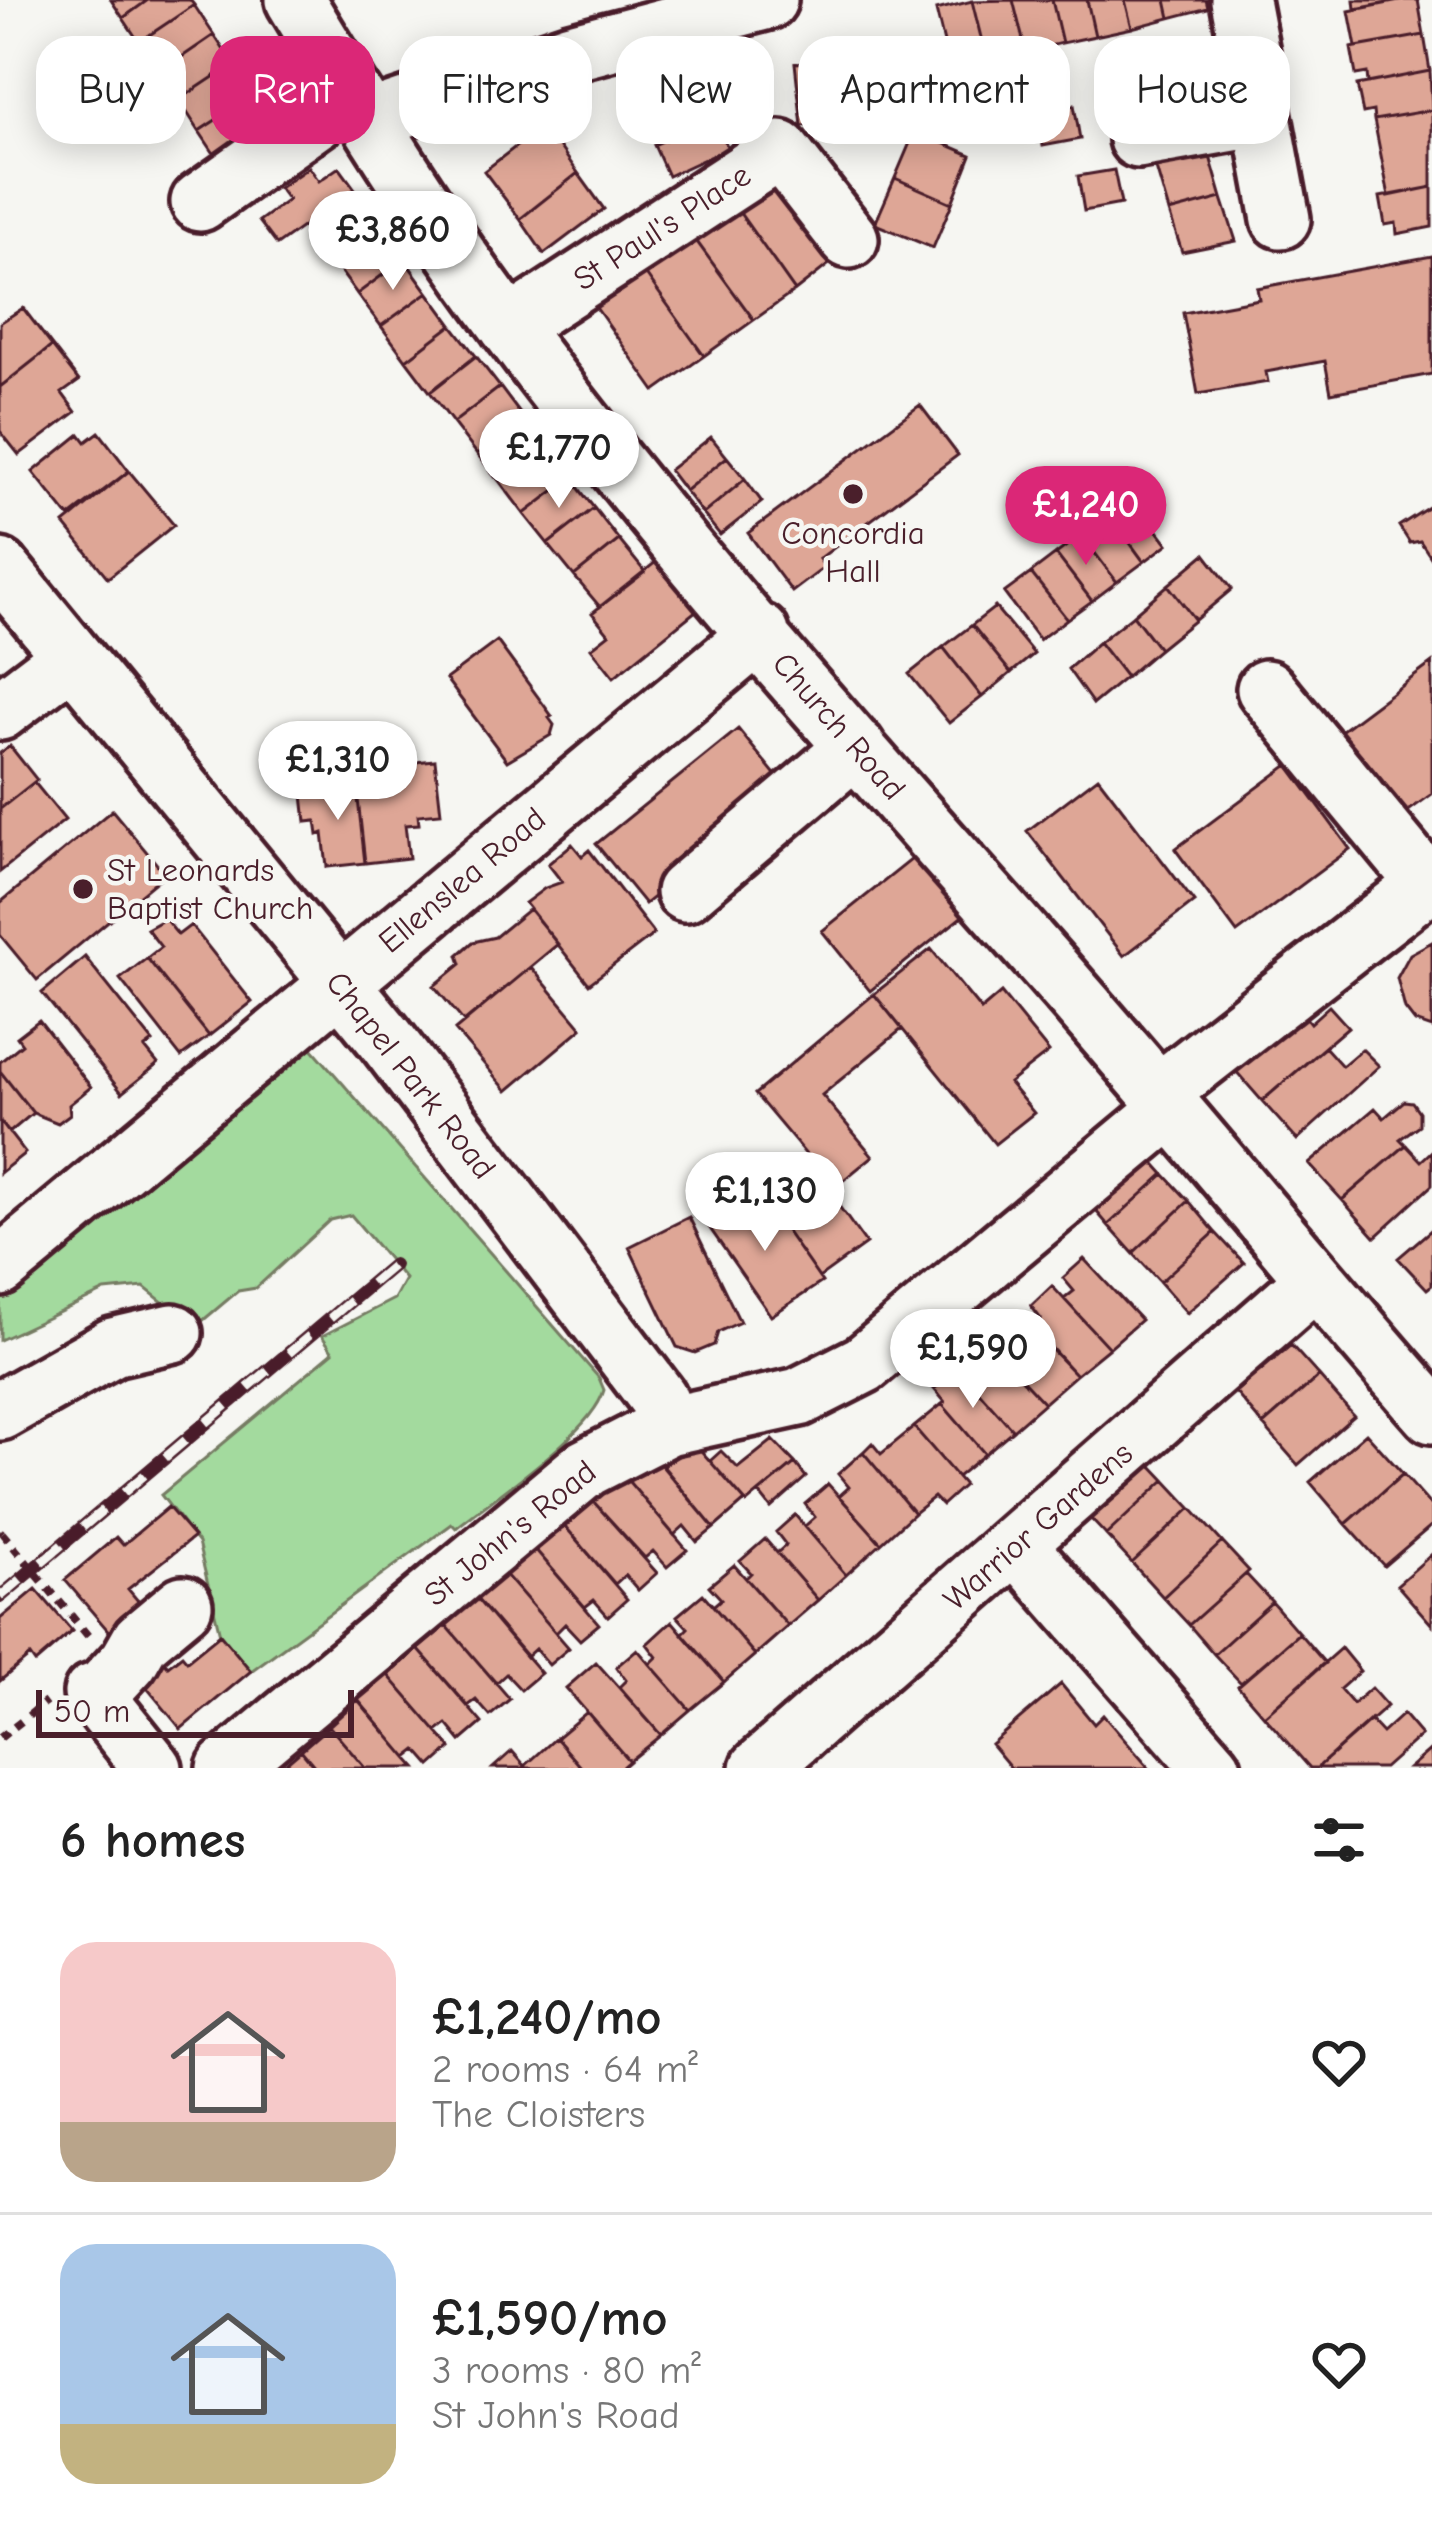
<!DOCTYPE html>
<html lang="en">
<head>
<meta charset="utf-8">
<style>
  body { margin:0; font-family:"Comic Neue",sans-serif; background:#f6f6f6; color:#222; height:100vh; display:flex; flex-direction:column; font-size:45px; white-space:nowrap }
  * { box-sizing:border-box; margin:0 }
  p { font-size:39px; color:#767676 }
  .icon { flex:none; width:66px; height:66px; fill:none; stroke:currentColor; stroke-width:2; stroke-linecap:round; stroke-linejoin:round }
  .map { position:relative; height:1768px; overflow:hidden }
  .side { display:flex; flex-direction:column; background:#fff; flex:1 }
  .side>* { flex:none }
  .top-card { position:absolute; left:36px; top:36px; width:1362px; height:108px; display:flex; gap:24px }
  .scale { position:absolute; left:36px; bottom:30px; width:318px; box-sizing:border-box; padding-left:12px; border:6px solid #4a1f2b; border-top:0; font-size:33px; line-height:42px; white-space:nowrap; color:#4a1f2b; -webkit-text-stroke:9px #f6f6f2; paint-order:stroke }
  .price { position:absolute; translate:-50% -102px; padding:0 27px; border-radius:42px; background:#fff; color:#222; font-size:39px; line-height:78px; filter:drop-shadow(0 3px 6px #0008) }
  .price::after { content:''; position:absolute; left:50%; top:72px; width:36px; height:27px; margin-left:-18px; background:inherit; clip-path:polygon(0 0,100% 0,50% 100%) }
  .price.selected { background:#db2777; color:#fff }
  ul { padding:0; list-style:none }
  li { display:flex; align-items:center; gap:36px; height:300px; padding:0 60px }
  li+li { border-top:3px solid #e0e0e0 }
  li span { display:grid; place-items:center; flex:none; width:336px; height:240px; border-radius:36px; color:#555 }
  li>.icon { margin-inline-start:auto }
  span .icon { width:144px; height:144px; fill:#fffc; stroke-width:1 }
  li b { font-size:51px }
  h2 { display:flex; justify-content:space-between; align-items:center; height:144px; padding:0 60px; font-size:51px }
  .tag { padding:0 42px; border-radius:36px; background:#fff; box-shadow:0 6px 30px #0003; font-size:42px; line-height:108px }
  .tag.selected { background:#db2777; color:#fff }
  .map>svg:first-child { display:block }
</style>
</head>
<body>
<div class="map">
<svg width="1432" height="1768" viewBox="0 0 1432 1768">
  <rect width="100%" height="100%" fill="#f6f6f2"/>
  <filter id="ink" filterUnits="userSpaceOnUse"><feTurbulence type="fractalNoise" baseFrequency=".00833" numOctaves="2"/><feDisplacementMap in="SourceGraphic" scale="24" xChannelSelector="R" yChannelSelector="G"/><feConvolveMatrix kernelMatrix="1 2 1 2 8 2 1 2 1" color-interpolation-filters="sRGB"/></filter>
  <g filter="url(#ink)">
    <!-- green -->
    <path fill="#a3da9e" stroke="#767c64" stroke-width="3" d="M311,1047L599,1378L604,1390C592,1433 493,1498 456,1528L452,1524L251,1671L220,1634L198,1543L161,1495L333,1352L322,1336L394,1299L405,1279L351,1215L330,1220L256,1288L238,1291L188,1333L169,1307L144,1287L105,1291L0,1340V1290L301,1050Z"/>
    <!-- building -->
    <path fill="#dea696" stroke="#4a1f2b" stroke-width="3" d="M111,0H148L123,18Z
      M148,0H190L194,5L139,42L123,18Z
      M1013,0H1052L1062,43L1026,52Z
      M1013,0L1026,52L987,62L972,1Z
      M1052,0H1087L1095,36L1062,43Z
      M1087,0H1125L1132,28L1095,36Z
      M1125,0H1166L1170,18L1132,28Z
      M1166,0H1206L1208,8L1170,18Z
      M1354,0H1404L1355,9Z
      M1404,0H1418L1424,35L1356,47L1349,11Z
      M972,1L987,62L951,71L936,10Z
      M194,5L214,35L160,72L139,42Z
      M214,35L233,64L179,100L160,72Z
      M1424,35L1430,71L1368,83L1367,73L1356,75L1351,48Z
      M882,54L892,119L845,123L836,60Z
      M836,60L845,123L802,126L795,63Z
      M233,64L254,95L199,131L179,100Z
      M1209,69L1216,103L1180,110L1173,75Z
      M1430,71L1432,110L1374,120L1373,111L1363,113L1357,85Z
      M1138,86L1144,120L1108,127L1101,92Z
      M758,91L775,117L744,135L729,109Z
      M254,95L276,127L221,164L199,131Z
      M1074,105L1080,139L1043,146L1037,111Z
      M1432,110V187L1389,196L1374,120Z
      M714,118L728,148L668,176L654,145Z
      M544,125L578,173L520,219L484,171Z
      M915,131L971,155L952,203L895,178Z
      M1209,153L1222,198L1169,212L1156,168Z
      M309,167L319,181L339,167L355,189L277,245L259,221L288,200L279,188Z
      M1114,170L1121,204L1084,211L1078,176Z
      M578,173L604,209L544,254L520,219Z
      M776,176L837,258L795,291L735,206Z
      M895,178L952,203L933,248L875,224Z
      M1432,187V227L1397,234L1396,223L1385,225L1380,197Z
      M355,189L380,225L332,260L306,225Z
      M1222,198L1236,241L1182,252L1169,212Z
      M735,206L795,291L754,320L692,235Z
      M380,225L404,259L357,294L332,260Z
      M692,235L754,320L704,356L642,269Z
      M1432,256V374L1331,393L1325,361L1266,372L1268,382L1198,394L1183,313L1259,299L1257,288Z
      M404,259L428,292L381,326L357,294Z
      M642,269L704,356L655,391L592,302Z
      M428,292L452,325L406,360L381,326Z
      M23,308L52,346L0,387V323Z
      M452,325L476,356L430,392L406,360Z
      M52,346L79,381L62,393L76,412L19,455L0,431V387Z
      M476,356L500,387L453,423L430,392Z
      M500,387L524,419L477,454L453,423Z
      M920,405L958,455L819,559L825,567L792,592L748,533Z
      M524,419L545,447L500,482L477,454Z
      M99,432L129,471L69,517L33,472L80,434L86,442Z
      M711,437L727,457L685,491L669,470Z
      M545,447L571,478L524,514L500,482Z
      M727,457L745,479L703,514L685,491Z
      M129,471L174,525L108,578L64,524Z
      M571,478L594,508L548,544L524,514Z
      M745,479L762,502L720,535L703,514Z
      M1132,497L1168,544L1144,562L1109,514Z
      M1432,505V559L1420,541L1410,543L1399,526Z
      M594,508L619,540L574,576L548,544Z
      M1109,514L1144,562L1117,582L1081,535Z
      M1081,535L1117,582L1092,601L1056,554Z
      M619,540L645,572L600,607L574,576Z
      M1056,554L1092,601L1067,619L1031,573Z
      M1205,554L1232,589L1195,620L1168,585Z
      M657,561L697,610L614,677L591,648L609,634L592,613Z
      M1031,573L1067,619L1039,640L1004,593Z
      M1168,585L1195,620L1159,649L1133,615Z
      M995,607L1034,654L1011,673L972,625Z
      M1133,615L1159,649L1126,677L1099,642Z
      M972,625L1011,673L982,697L943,647Z
      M497,641L552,716L549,718L554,725L551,735L507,761L446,679Z
      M1099,642L1126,677L1093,704L1068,669Z
      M943,647L982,697L949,723L909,674Z
      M1432,663V794L1396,820L1334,736Z
      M738,729L787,789L645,904L596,844Z
      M10,746L37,780L0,809V753Z
      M435,760L441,813L418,815L419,824L405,825L409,858L365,863L356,781L377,779L376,766Z
      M1288,765L1350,849L1237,933L1175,849Z
      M1098,777L1194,902L1124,956L1027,831Z
      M356,781L365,863L327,867L323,833L318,835L316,821L306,822L303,795L322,793L321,786Z
      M34,782L65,820L0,872V809Z
      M112,810L165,874L37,980L0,935V903Z
      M572,844L582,856L589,850L654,934L589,984L525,903L545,888L562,882L548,864Z
      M917,855L965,914L870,991L822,931Z
      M529,909L558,944L464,1022L434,986L461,964L458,955L473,942L495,937Z
      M165,919L178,935L191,925L252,1002L209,1036L147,958L161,947L147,929Z
      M1432,942V1028L1415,1022L1405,1009L1397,978L1410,954Z
      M931,949L981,1010L1001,993L1049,1052L1009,1083L1034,1113L995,1144L874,994Z
      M85,957L153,1042L145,1048L158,1064L122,1093L42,993Z
      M147,958L209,1036L181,1057L120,979Z
      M531,967L582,1028L507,1091L455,1030Z
      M874,994L902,1029L822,1095L873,1156L834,1188L755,1094Z
      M1329,1006L1348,1027L1262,1101L1234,1069L1302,1013L1310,1023Z
      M39,1020L91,1087L69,1105L70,1114L58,1123L33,1113L0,1071V1062L22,1044L17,1037Z
      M1325,1047L1342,1066L1362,1049L1379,1066L1297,1140L1262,1101Z
      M0,1071L33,1113L9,1133L0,1121Z
      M1404,1101L1412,1102L1419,1112V1125L1400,1139L1406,1145L1342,1200L1309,1164L1375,1108L1384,1118Z
      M0,1121L25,1153L0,1173Z
      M1406,1145L1421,1161L1432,1151V1185L1375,1237L1342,1200Z
      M1139,1146L1164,1174L1108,1225L1083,1196Z
      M806,1160L866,1244L819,1278L759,1192Z
      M1164,1174L1189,1201L1133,1253L1108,1225Z
      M759,1192L822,1282L771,1316L709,1227Z
      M1189,1201L1215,1232L1160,1282L1133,1253Z
      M689,1217L740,1322L718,1332L714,1345L695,1353L677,1347L629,1247Z
      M1432,1229V1285L1427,1289L1398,1258Z
      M1215,1232L1244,1263L1187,1313L1160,1282Z
      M1084,1259L1141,1320L1109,1348L1064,1299L1074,1291L1063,1278Z
      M1052,1286L1109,1348L1076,1375L1032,1327L1041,1319L1031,1306Z
      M1018,1315L1076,1375L1044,1403L999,1355L1008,1347L996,1335Z
      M987,1342L1044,1403L1013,1430L970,1382L979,1375L966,1361Z
      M1291,1345L1319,1376L1263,1425L1235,1392Z
      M958,1368L1013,1430L985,1454L942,1404L945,1402L934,1389Z
      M1319,1376L1354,1416L1298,1465L1263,1425Z
      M942,1404L985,1454L957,1477L914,1427Z
      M914,1427L964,1485L942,1505L934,1497L914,1513L863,1452L872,1443L881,1454Z
      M1366,1433L1403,1474L1346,1524L1310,1482Z
      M773,1440L795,1463L747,1503L710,1461L721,1451L738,1468Z
      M696,1445L745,1501L714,1528L662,1466Z
      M1134,1447L1165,1480L1106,1535L1074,1501Z
      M863,1452L914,1513L881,1543L839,1496L849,1487L838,1474Z
      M658,1460L714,1528L697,1542L684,1526L674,1535L624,1476Z
      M795,1463L806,1477L771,1508L759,1493Z
      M1403,1474L1432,1507V1525L1384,1566L1346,1524Z
      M624,1476L687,1550L667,1567L653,1551L645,1558L592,1500Z
      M1165,1480L1191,1508L1132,1563L1106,1535Z
      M828,1484L881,1543L846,1575L805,1526L815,1517L805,1504Z
      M592,1500L657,1573L638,1590L625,1575L615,1584L563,1524Z
      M168,1507L194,1537L128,1589L149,1614L117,1641L65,1580L116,1537L123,1545Z
      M1191,1508L1222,1542L1163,1597L1132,1563Z
      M795,1515L846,1575L818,1600L777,1553L786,1545L776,1532Z
      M563,1524L627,1599L608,1616L594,1600L585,1607L535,1549Z
      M765,1539L818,1600L788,1626L746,1578L751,1573L740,1561Z
      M1222,1542L1249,1571L1189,1625L1163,1597Z
      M535,1549L599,1624L580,1640L565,1624L556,1633L505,1574Z
      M1432,1554V1625L1397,1585Z
      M734,1565L788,1626L755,1655L713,1606L721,1599L709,1586Z
      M505,1574L569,1648L549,1665L535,1649L526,1657L476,1598Z
      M1246,1574L1272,1602L1214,1654L1189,1625Z
      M36,1589L72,1631L35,1663L30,1656L0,1681V1619Z
      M703,1594L755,1655L724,1682L682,1634L688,1628L677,1616Z
      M476,1598L541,1673L521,1690L506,1674L496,1683L446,1625Z
      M1272,1602L1299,1633L1241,1683L1214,1654Z
      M672,1621L724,1682L690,1710L650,1664L657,1657L647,1644Z
      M446,1625L510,1699L490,1716L476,1700L468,1706L418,1649Z
      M1299,1633L1325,1663L1264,1716L1238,1686Z
      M220,1634L251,1671L181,1729L133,1671L150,1645L168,1666L182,1655L187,1661Z
      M1341,1648L1360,1671L1340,1689L1353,1704L1371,1688L1387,1706L1317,1768H1310L1264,1716Z
      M418,1649L482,1723L461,1741L447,1724L437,1732L388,1675Z
      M637,1649L690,1710L661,1735L619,1687L626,1680L616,1667Z
      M596,1662L661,1735L629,1761L566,1688Z
      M388,1675L451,1748L431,1766L417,1750L407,1758L358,1700Z
      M1061,1684L1094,1724L1103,1715L1149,1768H1011L991,1744Z
      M358,1700L407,1758L416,1768H365L329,1726Z
      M587,1712L629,1761L621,1768H582L556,1738Z
      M1403,1714L1421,1735L1384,1768H1317L1370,1720L1382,1733Z
      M329,1726L365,1768H316L301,1750Z
      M556,1738L582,1768H527L525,1766Z
      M1431,1749L1432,1768H1409Z
      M301,1750L316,1768H280Z
      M512,1751L527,1768H493Z"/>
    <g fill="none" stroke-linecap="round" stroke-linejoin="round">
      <!-- minor casing -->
      <g stroke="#4a1f2b" stroke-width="66">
        <path id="minor" d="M295,0C362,111 432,224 510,328C678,555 872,766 1058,977C1185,1121 1305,1270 1432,1414
          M1262,117L1281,219
          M370,120L571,52L768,0
          M1138,139L1262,117L1240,0
          M200,202L352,94
          M509,327L780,150L849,239
          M0,568L385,1038L658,1398L668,1426
          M1266,689L1427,884
          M0,711L71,657
          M685,892L856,747
          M1159,1093L1432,880
          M0,1267L760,633
          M0,1411L113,1347L173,1333
          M1017,1545L1212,1768
          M93,1693L153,1768
          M96,1697L129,1661L141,1640L183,1605
          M226,1768L586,1468L668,1426L799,1397L864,1364L1171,1108
          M760,1768L1314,1281"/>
      </g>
      <!-- path -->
      <path stroke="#4a1f2b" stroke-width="8" stroke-dasharray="9 9" stroke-linecap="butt" d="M0,1531L2,1533
        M59,1601L89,1637
        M0,1738L46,1702"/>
      <!-- minor -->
      <use href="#minor" stroke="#f6f6f2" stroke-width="57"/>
      <!-- rail casing -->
      <g stroke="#4a1f2b" stroke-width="14">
        <path id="rail" d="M0,1597L393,1265"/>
      </g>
      <!-- rail -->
      <use href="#rail" stroke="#f6f6f2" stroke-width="9" stroke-dasharray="27" stroke-linecap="butt"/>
      <!-- path-bridge -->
      <path stroke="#4a1f2b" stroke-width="8" stroke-dasharray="9 9" stroke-linecap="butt" d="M2,1533L59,1601"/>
    </g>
  </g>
  <!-- markers -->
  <g fill="#4a1f2b" stroke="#f6f6f2" stroke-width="4.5">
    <circle cx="853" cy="494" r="12"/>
    <circle cx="83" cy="889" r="12"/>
  </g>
  <g text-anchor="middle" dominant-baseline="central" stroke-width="9" stroke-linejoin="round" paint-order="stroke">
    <!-- street labels -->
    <g font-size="33" fill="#4a1f2b" stroke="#f6f6f2">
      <text transform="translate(662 227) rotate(-33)">St Paul's Place</text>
      <text transform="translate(839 726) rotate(49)">Church Road</text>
      <text transform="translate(462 880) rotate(-40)">Ellenslea Road</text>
      <text transform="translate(411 1075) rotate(52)">Chapel Park Road</text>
      <text transform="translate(1038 1526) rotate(-41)">Warrior Gardens</text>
      <text transform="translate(510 1533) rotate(-39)">St John's Road</text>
    </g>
    <!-- poi labels -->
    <g font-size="33" fill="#4a1f2b" stroke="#f6f6f2">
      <text x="853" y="533">Concordia<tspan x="853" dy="38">Hall</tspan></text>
      <text x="107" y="870" text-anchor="start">St Leonards<tspan x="107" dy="38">Baptist Church</tspan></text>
    </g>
  </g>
</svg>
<div class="scale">50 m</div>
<b class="price" style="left:393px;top:293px">£3,860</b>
<b class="price" style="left:559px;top:511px">£1,770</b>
<b class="price selected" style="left:1086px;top:568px">£1,240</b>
<b class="price" style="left:338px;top:823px">£1,310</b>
<b class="price" style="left:765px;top:1254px">£1,130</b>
<b class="price" style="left:973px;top:1411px">£1,590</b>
<div class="top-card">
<a class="tag">Buy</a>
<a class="tag selected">Rent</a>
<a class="tag">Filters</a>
<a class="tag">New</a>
<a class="tag">Apartment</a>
<a class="tag">House</a>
</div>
</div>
<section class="side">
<h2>6 homes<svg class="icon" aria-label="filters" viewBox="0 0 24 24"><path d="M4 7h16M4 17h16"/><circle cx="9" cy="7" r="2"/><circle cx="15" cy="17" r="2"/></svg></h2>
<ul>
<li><span style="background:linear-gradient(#f6c9c9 75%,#b9a48a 0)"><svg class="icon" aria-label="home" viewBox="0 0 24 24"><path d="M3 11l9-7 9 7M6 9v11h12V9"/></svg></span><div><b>£1,240/mo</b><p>2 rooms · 64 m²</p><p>The Cloisters</p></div><svg class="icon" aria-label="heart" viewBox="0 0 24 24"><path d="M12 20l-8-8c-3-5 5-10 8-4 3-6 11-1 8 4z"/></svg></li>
<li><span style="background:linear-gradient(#a9c7e8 75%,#c2b280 0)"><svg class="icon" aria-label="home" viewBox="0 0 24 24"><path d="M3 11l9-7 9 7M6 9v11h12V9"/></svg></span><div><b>£1,590/mo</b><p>3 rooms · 80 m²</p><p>St John's Road</p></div><svg class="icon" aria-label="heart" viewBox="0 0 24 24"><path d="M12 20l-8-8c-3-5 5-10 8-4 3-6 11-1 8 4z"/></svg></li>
</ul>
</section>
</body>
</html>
